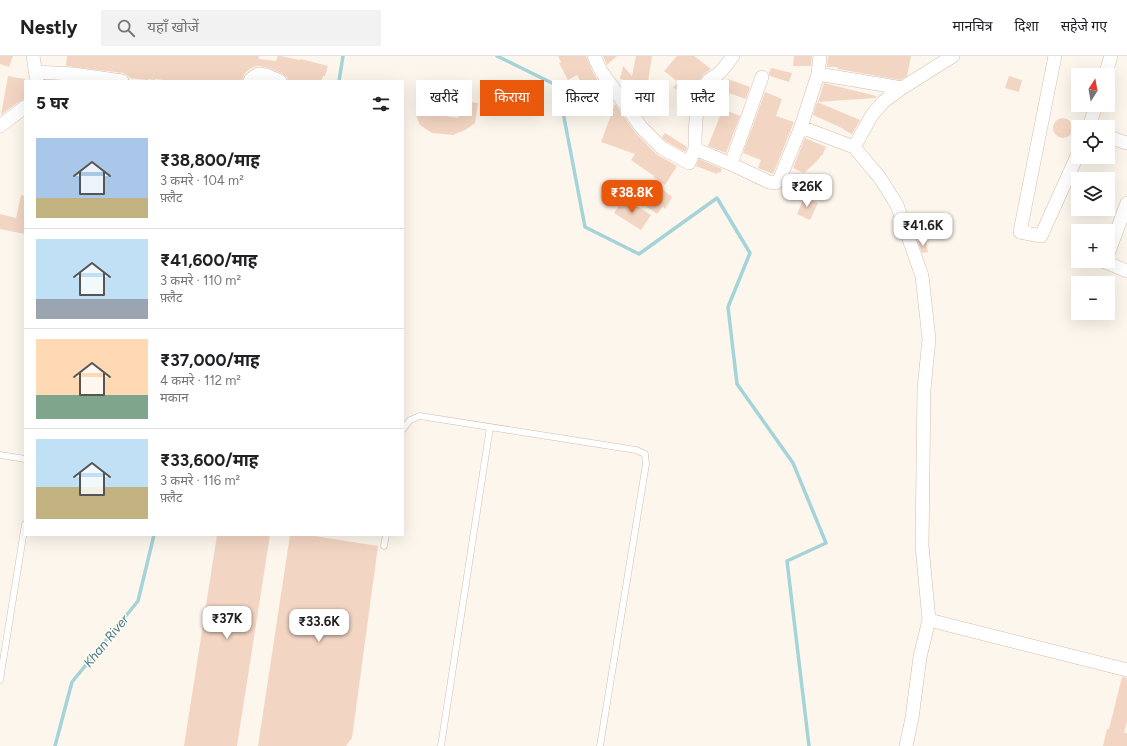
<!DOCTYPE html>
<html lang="hi">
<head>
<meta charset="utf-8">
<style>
  body { margin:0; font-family:Figtree,"Noto Sans Devanagari",sans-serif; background:#f2f2f2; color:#202124; height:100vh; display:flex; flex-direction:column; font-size:15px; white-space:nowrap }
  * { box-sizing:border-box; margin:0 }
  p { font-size:13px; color:#757577 }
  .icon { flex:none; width:22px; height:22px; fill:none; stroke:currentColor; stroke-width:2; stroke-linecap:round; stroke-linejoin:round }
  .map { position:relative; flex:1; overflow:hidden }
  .panel { position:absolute; left:24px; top:24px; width:380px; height:456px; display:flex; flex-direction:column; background:#fff; border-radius:0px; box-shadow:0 4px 16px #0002 }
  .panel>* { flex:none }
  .guide { position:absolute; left:416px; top:24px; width:380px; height:36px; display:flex; gap:8px }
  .needle { width:26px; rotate:11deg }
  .controls { position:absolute; left:1071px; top:12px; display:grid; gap:8px }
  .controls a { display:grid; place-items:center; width:44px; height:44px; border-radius:0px; background:#fff; box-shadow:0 4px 16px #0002; font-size:20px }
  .price { position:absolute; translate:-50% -34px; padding:0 9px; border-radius:8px; background:#fff; color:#222; font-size:13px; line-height:26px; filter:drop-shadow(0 1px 2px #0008) }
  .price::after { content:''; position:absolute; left:50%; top:24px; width:12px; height:9px; margin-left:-6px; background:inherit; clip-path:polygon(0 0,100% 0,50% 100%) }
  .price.selected { background:#ea580c; color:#fff }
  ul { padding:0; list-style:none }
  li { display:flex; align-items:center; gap:12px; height:100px; padding:0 12px }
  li+li { border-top:1px solid #e0e0e0 }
  li span { display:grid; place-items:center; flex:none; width:112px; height:80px; border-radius:0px; color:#555 }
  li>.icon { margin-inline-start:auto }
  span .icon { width:48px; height:48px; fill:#fffc; stroke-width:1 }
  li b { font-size:17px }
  h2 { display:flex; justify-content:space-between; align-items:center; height:48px; padding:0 12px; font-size:17px }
  .tag { padding:0 14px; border-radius:0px; background:#fff; box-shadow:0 4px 16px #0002; font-size:14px; line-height:36px }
  .tag.selected { background:#ea580c; color:#fff }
  header { display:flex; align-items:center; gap:24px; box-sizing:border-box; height:56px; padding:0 20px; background:#fff; border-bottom:1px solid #e0e0e0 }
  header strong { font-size:19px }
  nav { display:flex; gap:22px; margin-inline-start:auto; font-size:14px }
  .search { width:280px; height:36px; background:#f2f2f2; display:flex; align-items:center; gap:10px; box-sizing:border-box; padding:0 14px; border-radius:0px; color:#757577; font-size:15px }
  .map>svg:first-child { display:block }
</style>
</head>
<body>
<header>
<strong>Nestly</strong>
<div class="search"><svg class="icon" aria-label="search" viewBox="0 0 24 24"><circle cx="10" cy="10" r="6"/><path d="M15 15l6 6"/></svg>यहाँ खोजें</div>
<nav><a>मानचित्र</a><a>दिशा</a><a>सहेजे गए</a></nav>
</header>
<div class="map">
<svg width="1127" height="690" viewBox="0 0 1127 690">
  <rect width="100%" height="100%" fill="#fdf6ec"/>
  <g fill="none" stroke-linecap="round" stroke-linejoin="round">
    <!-- stream -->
    <path stroke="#a5d3da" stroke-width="3.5" d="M497,0L558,30L585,171L639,198L717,142L750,197L728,251L737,328L793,407L826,487L787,505L809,690
      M339,25L343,0
      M55,690L72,626L138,545L154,479"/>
  </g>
  <!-- building -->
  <path fill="#f3d5c3" d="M0,0H13L9,11L0,8Z
    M67,0H259V3L276,5L278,0H280L300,4L301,3L328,10L325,20H323L321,25H288L287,21L283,18L269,12L259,10L253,11L246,16L244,19L242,25H173L155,23V24L148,23V24L130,22L127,19L123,17L66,10Z
    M558,0H586L594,19L604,33L590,41L577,19L568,24L559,7L561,6Z
    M603,0H617L607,9Z
    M636,0H652L648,25L640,43L629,38L634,27L620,23L623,10L632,20Z
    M677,0H694L711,13L704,18L698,26L692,40L673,32L678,26L664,15Z
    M794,0H812L811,10H793Z
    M828,0H911L907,20L900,24L838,13L837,11H827Z
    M771,12L792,17L789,26L770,20L769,17Z
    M8,20L25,23V43L20,45L1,59Z
    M1009,20L1022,24L1019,36L1005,32Z
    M728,23L750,31L746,43L723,35Z
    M824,27L876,40V42L818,46Z
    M714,31L730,39L724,53L707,47Z
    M765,36L782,43L776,60L794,66L773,118L758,112L761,104L743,97Z
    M419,39L434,42L432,58L458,62L461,45L478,47L475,67L465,74L453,79L432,77L420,69L416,59Z
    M817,46L860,64L852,78L844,74V73L813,59Z
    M615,48L635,76L656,98L677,110L665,129L653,121L654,120L631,104L635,98L601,86Z
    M723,53L740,60L726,97L708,90Z
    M1053 72a10 10 0 1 1 20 0a10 10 0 1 1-20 0Z
    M665,77L687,91L685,96L667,86L662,81Z
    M805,82L826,91L822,100L821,99L819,103L804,117L793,112Z
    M699,103L722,113L720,117L718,116L717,118L696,110Z
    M661,132L672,141L665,153L663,151L657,158L647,151Z
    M21,139L25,140V178L0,173V158L16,162Z
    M804,141L818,147L810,164L797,158Z
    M624,142L651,159L641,174L614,157Z
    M925,184L928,196L922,197L918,186Z
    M217,479H270L237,690H184Z
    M290,479H308L378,490L352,682L346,690H258Z
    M1122,621L1127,622V666L1124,677H1127V690H1103L1107,673H1109Z"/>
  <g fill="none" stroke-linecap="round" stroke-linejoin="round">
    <!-- lane casing -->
    <g stroke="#d1beb0" stroke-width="7">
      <path id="lane" d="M403,373L410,364L420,360L636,394L645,398L646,408L600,690
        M0,399L25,403
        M384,490L386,479
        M0,624L25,468
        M441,690L490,371"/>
    </g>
    <!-- street casing -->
    <g stroke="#d1beb0" stroke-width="14">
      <path id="street" d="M33,0L37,25
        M594,0L601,15L641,71L662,92L689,107L695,93L731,108L769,126L776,127L780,122L801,71L854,91L872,59L883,46L902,32
        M820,0L818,18L902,32L953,0
        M1055,0L1020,176L1041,180L1078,98
        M35,16L73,18L122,25
        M1105,19L1111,0
        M250,25L251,23L258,18L266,19L280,25
        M0,70L25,51
        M801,71L818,18
        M1089,71L1096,49
        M1108,81L1127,87
        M854,91L880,122L897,149L922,220L929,283L924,333L922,490L929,564L1127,614
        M695,93C695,73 695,40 709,24C711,22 714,21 717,19C723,14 728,7 733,0
        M731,108L762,21
        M1108,198L1127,147
        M1105,205V206L1127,215
        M906,690L912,662L920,601L929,564"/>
    </g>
    <!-- lane -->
    <use href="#lane" stroke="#fff" stroke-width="6"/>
    <!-- street -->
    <use href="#street" stroke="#fff" stroke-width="13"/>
  </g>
  <g text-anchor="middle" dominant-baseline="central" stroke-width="3" stroke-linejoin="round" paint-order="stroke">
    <!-- water labels -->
    <g font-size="13" font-style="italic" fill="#437c86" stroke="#fffaf3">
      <text transform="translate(106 585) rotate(-51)">Khan River</text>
    </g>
  </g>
</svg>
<div class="controls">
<a><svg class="needle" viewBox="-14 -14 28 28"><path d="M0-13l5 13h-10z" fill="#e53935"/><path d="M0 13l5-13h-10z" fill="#757577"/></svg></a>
<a><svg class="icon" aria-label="locate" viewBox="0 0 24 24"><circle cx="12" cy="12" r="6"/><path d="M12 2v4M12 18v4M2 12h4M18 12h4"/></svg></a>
<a><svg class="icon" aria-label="layers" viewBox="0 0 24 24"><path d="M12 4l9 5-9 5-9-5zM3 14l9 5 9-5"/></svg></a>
<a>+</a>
<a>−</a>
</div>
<b class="price" style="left:807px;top:152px">₹26K</b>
<b class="price selected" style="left:632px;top:158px">₹38.8K</b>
<b class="price" style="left:923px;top:191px">₹41.6K</b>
<b class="price" style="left:227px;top:584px">₹37K</b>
<b class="price" style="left:319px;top:587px">₹33.6K</b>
<div class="guide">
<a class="tag">खरीदें</a>
<a class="tag selected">किराया</a>
<a class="tag">फ़िल्टर</a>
<a class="tag">नया</a>
<a class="tag">फ़्लैट</a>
</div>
<section class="panel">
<h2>5 घर<svg class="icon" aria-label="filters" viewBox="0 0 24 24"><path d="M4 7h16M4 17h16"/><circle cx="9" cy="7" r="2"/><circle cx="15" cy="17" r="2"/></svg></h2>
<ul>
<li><span style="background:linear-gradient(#a9c7e8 75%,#c2b280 0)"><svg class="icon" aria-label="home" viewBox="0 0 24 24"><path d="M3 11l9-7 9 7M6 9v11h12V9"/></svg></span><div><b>₹38,800/माह</b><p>3 कमरे · 104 m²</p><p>फ़्लैट</p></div></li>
<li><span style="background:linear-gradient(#bfe0f5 75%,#9aa5b1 0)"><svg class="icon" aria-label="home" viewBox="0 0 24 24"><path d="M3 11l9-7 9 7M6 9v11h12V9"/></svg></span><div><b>₹41,600/माह</b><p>3 कमरे · 110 m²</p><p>फ़्लैट</p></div></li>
<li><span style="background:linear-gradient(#ffd9b3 70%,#7fa58c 0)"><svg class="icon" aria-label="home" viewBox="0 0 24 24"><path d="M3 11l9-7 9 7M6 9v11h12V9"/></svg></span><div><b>₹37,000/माह</b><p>4 कमरे · 112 m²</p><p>मकान</p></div></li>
<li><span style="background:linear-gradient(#bfe0f5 60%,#c2b280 0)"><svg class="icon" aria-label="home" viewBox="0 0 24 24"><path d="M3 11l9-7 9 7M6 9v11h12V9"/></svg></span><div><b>₹33,600/माह</b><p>3 कमरे · 116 m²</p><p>फ़्लैट</p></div></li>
</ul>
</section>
</div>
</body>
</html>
